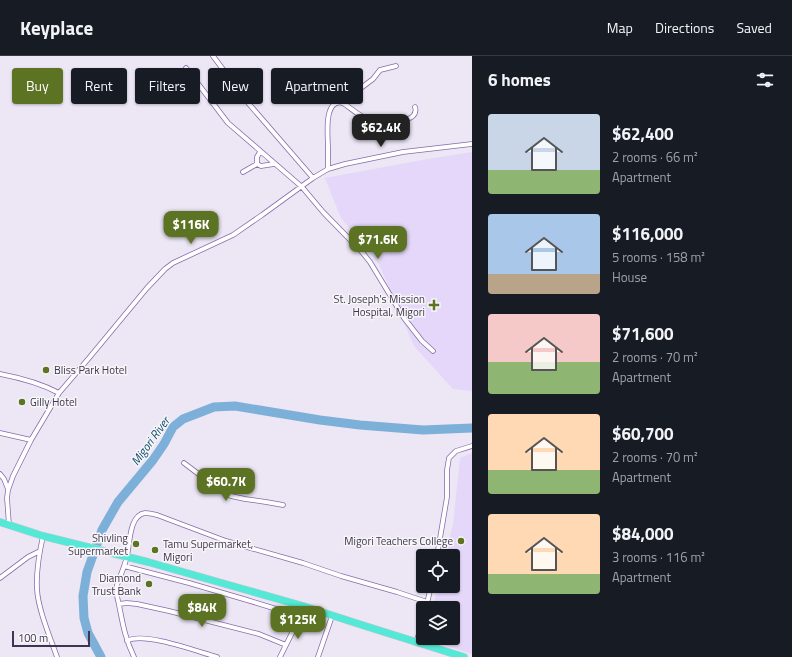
<!DOCTYPE html>
<html lang="en">
<head>
<meta charset="utf-8">
<style>
  body { margin:0; font-family:"Titillium Web",sans-serif; background:#20242c; color:#f1f3f6; height:100vh; display:flex; flex-direction:column; font-size:15px; white-space:nowrap }
  * { box-sizing:border-box; margin:0 }
  p { font-size:13px; color:#9ea1a6 }
  .icon { flex:none; width:22px; height:22px; fill:none; stroke:currentColor; stroke-width:2; stroke-linecap:round; stroke-linejoin:round }
  .map { position:relative; flex:1; overflow:hidden }
  .side { display:flex; flex-direction:column; background:#171b24; width:320px }
  .side>* { flex:none }
  .banner { position:absolute; left:12px; top:12px; width:380px; height:36px; display:flex; gap:8px }
  .controls { position:absolute; left:416px; top:493px; display:grid; gap:8px }
  .controls a { display:grid; place-items:center; width:44px; height:44px; border-radius:4px; background:#171b24; box-shadow:0 1px 3px #0004; font-size:20px }
  .scale { position:absolute; left:12px; bottom:10px; width:78px; box-sizing:border-box; padding-left:4px; border:2px solid #413452; border-top:0; font-size:11px; line-height:14px; white-space:nowrap; color:#413452; -webkit-text-stroke:3px #f6f6f6; paint-order:stroke }
  .price { position:absolute; translate:-50% -34px; padding:0 9px; border-radius:8px; background:#5d7324; color:#fff; font-size:13px; line-height:26px; filter:drop-shadow(0 1px 2px #0008) }
  .price::after { content:''; position:absolute; left:50%; top:24px; width:12px; height:9px; margin-left:-6px; background:inherit; clip-path:polygon(0 0,100% 0,50% 100%) }
  .price.selected { background:#222; color:#fff }
  ul { padding:0; list-style:none }
  li { display:flex; align-items:center; gap:12px; height:100px; padding:0 16px }
  li span { display:grid; place-items:center; flex:none; width:112px; height:80px; border-radius:4px; color:#555 }
  li>.icon { margin-inline-start:auto }
  span .icon { width:48px; height:48px; fill:#fffc; stroke-width:1 }
  li b { font-size:17px }
  h2 { display:flex; justify-content:space-between; align-items:center; height:48px; padding:0 16px; font-size:17px }
  .chip { padding:0 14px; border-radius:4px; background:#171b24; box-shadow:0 1px 3px #0004; font-size:14px; line-height:36px }
  .chip.selected { background:#5d7324; color:#fff }
  header { display:flex; align-items:center; gap:24px; box-sizing:border-box; height:56px; padding:0 20px; background:#171b24; border-bottom:1px solid #363941 }
  header strong { font-size:19px }
  nav { display:flex; gap:22px; margin-inline-start:auto; font-size:14px }
  main { display:flex; flex:1; min-height:0 }
  .map>svg:first-child { display:block }
</style>
</head>
<body>
<header>
<strong>Keyplace</strong>
<nav><a>Map</a><a>Directions</a><a>Saved</a></nav>
</header>
<main>
<div class="map">
<svg width="472" height="601" viewBox="0 0 472 601">
  <rect width="100%" height="100%" fill="#ece6f5"/>
  <!-- built -->
  <path fill="#e4d7f9" d="M472,96V335L453,333L414,290L379,208L341,162L325,122L428,103Z
    M472,397V598L425,583V582H453V552H433L438,530H453V500H445L453,469L460,402Z"/>
  <g fill="none" stroke-linecap="round" stroke-linejoin="round">
    <!-- river -->
    <path stroke="#7db0d9" stroke-width="9" d="M101,601L88,577L84,562L83,540L87,516L102,474L118,446L153,404L164,388L173,371L183,363L214,351L235,350L320,364L360,369L423,374L472,372"/>
    <!-- street casing -->
    <g stroke="#886aaf" stroke-width="5.5">
      <path id="street" d="M213,0L249,48L313,122
        M186,12L228,67L302,131L323,156L362,196L370,206L404,262L422,285L433,295
        M343,47L357,35L373,23L380,14L396,10
        M257,108V101L260,96
        M328,113C328,106 328,99 328,91C328,81 323,42 343,47C352,53 360,61 370,64C378,67 408,66 413,60C416,57 416,54 415,51
        M243,116L257,108L261,110L274,108
        M0,318C21,322 40,327 59,337
        M0,377L31,384
        M184,407L213,429L231,440L245,443L266,446L283,449
        M0,418L4,423L8,433
        M9,469L7,442L8,434L13,420L31,384L59,337L89,302L147,232L165,213L173,207L233,179L262,159L313,122L328,113L345,108L403,96L472,88
        M43,480C39,498 36,515 37,533C38,553 50,581 57,601
        M437,500L447,441V414L449,402L456,395L472,390
        M124,510L189,527L247,544L299,560
        M0,522L28,501L40,495
        M119,548L127,547L137,548L169,555L259,578L286,589
        M426,552L431,530
        M127,585C143,575 199,596 217,601
        M416,587L423,565
        M134,601C125,582 123,569 119,549C117,542 116,536 117,529C120,520 125,510 127,500C130,488 129,459 145,457C149,457 153,458 157,459L226,485L303,507L341,520L397,536L427,546
        M280,601L292,577L303,550
        M318,601L332,560"/>
    </g>
    <!-- highway casing -->
    <g stroke="#cac6cf" stroke-width="8">
      <path id="highway" d="M0,466L43,480L148,506L243,533L303,550L362,569L464,601"/>
    </g>
    <!-- street -->
    <use href="#street" stroke="#fff" stroke-width="4"/>
    <!-- highway -->
    <use href="#highway" stroke="#53e9d6" stroke-width="7"/>
  </g>
  <!-- markers -->
  <g fill="#5d7324" stroke="#f6f6f6" stroke-width="1.5">
    <path d="M432 243h4v4h4v4h-4v4h-4v-4h-4v-4h4z"/>
    <circle cx="46" cy="314" r="4"/>
    <circle cx="22" cy="346" r="4"/>
    <circle cx="461" cy="485" r="4"/>
    <circle cx="136" cy="488" r="4"/>
    <circle cx="155" cy="494" r="4"/>
    <circle cx="149" cy="528" r="4"/>
  </g>
  <g text-anchor="middle" dominant-baseline="central" stroke-width="3" stroke-linejoin="round" paint-order="stroke">
    <!-- poi labels -->
    <g font-size="11" fill="#413452" stroke="#f6f6f6" text-anchor="end">
      <text x="425" y="243">St. Joseph's Mission<tspan x="425" dy="13">Hospital, Migori</tspan></text>
      <text x="54" y="314" text-anchor="start">Bliss Park Hotel</text>
      <text x="30" y="346" text-anchor="start">Gilly Hotel</text>
      <text x="128" y="482">Shivling<tspan x="128" dy="13">Supermarket</tspan></text>
      <text x="453" y="485">Migori Teachers College</text>
      <text x="163" y="488" text-anchor="start">Tamu Supermarket,<tspan x="163" dy="13">Migori</tspan></text>
      <text x="141" y="522">Diamond<tspan x="141" dy="13">Trust Bank</tspan></text>
    </g>
    <!-- water labels -->
    <g font-size="12" font-style="italic" fill="#0c4a71" stroke="#f6f6f6">
      <text transform="translate(150 385) rotate(-54)">Migori River</text>
    </g>
  </g>
</svg>
<div class="controls">
<a><svg class="icon" aria-label="locate" viewBox="0 0 24 24"><circle cx="12" cy="12" r="6"/><path d="M12 2v4M12 18v4M2 12h4M18 12h4"/></svg></a>
<a><svg class="icon" aria-label="layers" viewBox="0 0 24 24"><path d="M12 4l9 5-9 5-9-5zM3 14l9 5 9-5"/></svg></a>
</div>
<div class="scale">100 m</div>
<b class="price selected" style="left:381px;top:92px">$62.4K</b>
<b class="price" style="left:191px;top:189px">$116K</b>
<b class="price" style="left:378px;top:204px">$71.6K</b>
<b class="price" style="left:226px;top:446px">$60.7K</b>
<b class="price" style="left:202px;top:572px">$84K</b>
<b class="price" style="left:298px;top:584px">$125K</b>
<div class="banner">
<a class="chip selected">Buy</a>
<a class="chip">Rent</a>
<a class="chip">Filters</a>
<a class="chip">New</a>
<a class="chip">Apartment</a>
</div>
</div>
<section class="side">
<h2>6 homes<svg class="icon" aria-label="filters" viewBox="0 0 24 24"><path d="M4 7h16M4 17h16"/><circle cx="9" cy="7" r="2"/><circle cx="15" cy="17" r="2"/></svg></h2>
<ul>
<li><span style="background:linear-gradient(#c9d6e8 70%,#8fb573 0)"><svg class="icon" aria-label="home" viewBox="0 0 24 24"><path d="M3 11l9-7 9 7M6 9v11h12V9"/></svg></span><div><b>$62,400</b><p>2 rooms · 66 m²</p><p>Apartment</p></div></li>
<li><span style="background:linear-gradient(#a9c7e8 75%,#b9a48a 0)"><svg class="icon" aria-label="home" viewBox="0 0 24 24"><path d="M3 11l9-7 9 7M6 9v11h12V9"/></svg></span><div><b>$116,000</b><p>5 rooms · 158 m²</p><p>House</p></div></li>
<li><span style="background:linear-gradient(#f6c9c9 60%,#8fb573 0)"><svg class="icon" aria-label="home" viewBox="0 0 24 24"><path d="M3 11l9-7 9 7M6 9v11h12V9"/></svg></span><div><b>$71,600</b><p>2 rooms · 70 m²</p><p>Apartment</p></div></li>
<li><span style="background:linear-gradient(#ffd9b3 70%,#8fb573 0)"><svg class="icon" aria-label="home" viewBox="0 0 24 24"><path d="M3 11l9-7 9 7M6 9v11h12V9"/></svg></span><div><b>$60,700</b><p>2 rooms · 70 m²</p><p>Apartment</p></div></li>
<li><span style="background:linear-gradient(#ffd9b3 75%,#8fb573 0)"><svg class="icon" aria-label="home" viewBox="0 0 24 24"><path d="M3 11l9-7 9 7M6 9v11h12V9"/></svg></span><div><b>$84,000</b><p>3 rooms · 116 m²</p><p>Apartment</p></div></li>
</ul>
</section>
</main>
</body>
</html>
